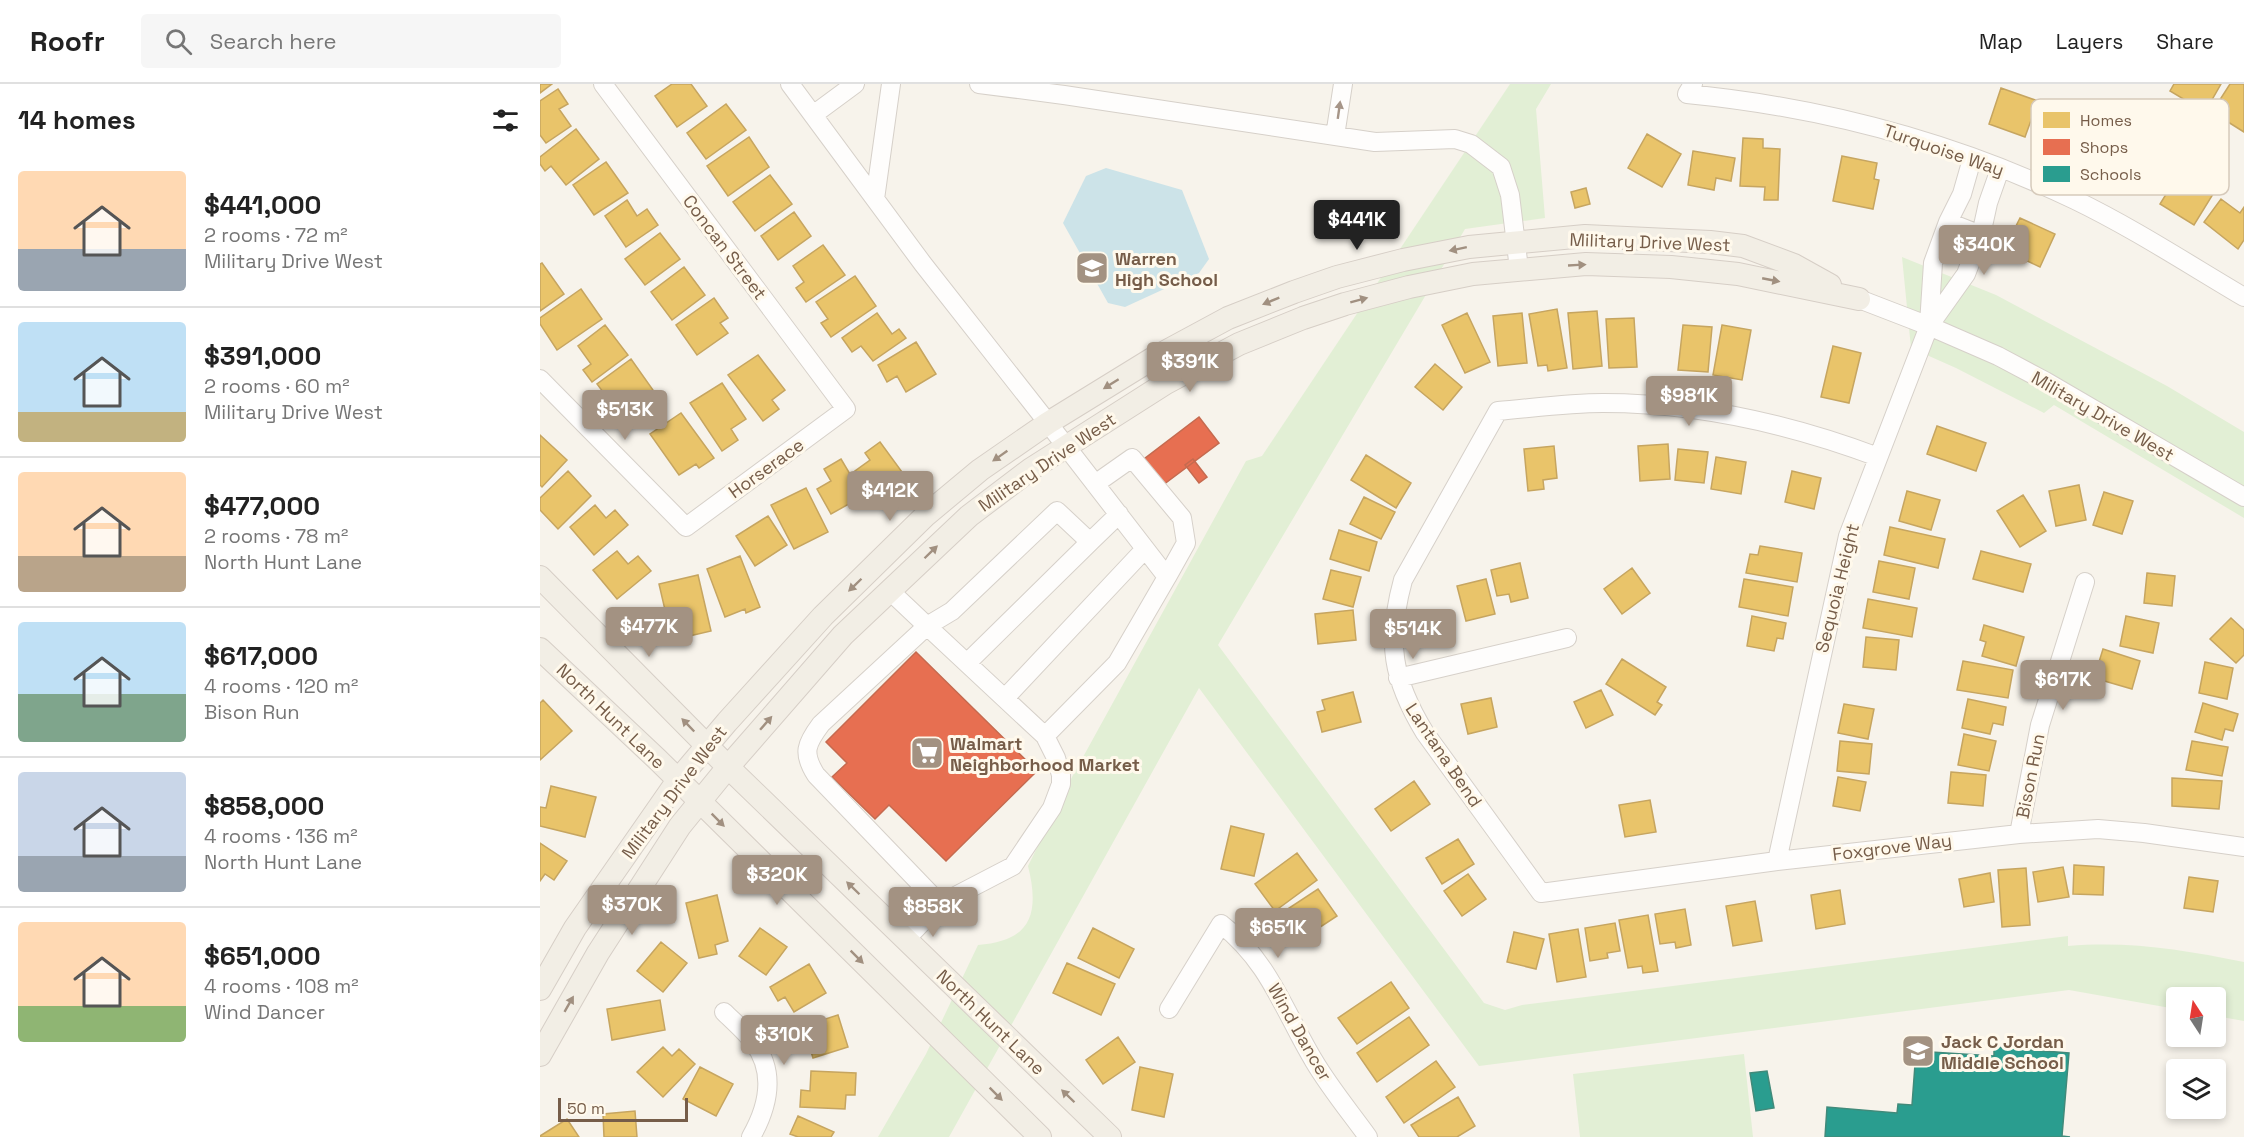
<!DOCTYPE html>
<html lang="en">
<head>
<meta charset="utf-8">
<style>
  body { margin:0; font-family:"Space Grotesk",sans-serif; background:#f6f6f6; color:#222; height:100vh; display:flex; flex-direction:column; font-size:22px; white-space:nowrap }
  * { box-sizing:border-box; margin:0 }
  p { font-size:20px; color:#767676 }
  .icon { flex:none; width:33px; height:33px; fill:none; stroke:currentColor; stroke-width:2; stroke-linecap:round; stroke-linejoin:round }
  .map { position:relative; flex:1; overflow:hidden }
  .details { display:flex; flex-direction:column; background:#fff; width:540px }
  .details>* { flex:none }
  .needle { width:39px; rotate:348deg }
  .tools { position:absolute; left:1626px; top:903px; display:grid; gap:12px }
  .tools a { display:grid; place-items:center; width:60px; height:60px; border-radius:6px; background:#fff; box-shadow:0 3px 9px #0003; font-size:30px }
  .scale { position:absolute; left:18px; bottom:15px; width:130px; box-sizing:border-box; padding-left:6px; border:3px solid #765d49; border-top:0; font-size:16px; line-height:21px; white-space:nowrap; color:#765d49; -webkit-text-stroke:4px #fff9ec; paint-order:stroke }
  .price { position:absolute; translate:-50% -51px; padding:0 14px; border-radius:6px; background:#a39282; color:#fff; font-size:20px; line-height:39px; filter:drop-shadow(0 2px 3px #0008) }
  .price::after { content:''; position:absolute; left:50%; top:36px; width:18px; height:14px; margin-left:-9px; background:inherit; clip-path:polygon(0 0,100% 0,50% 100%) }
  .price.on { background:#222; color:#fff }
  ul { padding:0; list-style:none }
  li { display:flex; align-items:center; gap:18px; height:150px; padding:0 18px }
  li+li { border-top:2px solid #e0e0e0 }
  li span { display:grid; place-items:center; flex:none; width:168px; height:120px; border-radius:6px; color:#555 }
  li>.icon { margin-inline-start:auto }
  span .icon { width:72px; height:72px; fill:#fffc; stroke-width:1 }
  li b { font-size:26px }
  h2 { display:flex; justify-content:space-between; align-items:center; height:72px; padding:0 18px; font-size:26px }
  header { display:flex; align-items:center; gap:36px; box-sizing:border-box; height:84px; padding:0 30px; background:#fff; border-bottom:2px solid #e0e0e0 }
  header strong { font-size:28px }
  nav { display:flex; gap:33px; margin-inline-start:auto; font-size:21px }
  .search { width:420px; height:54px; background:#f6f6f6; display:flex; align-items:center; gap:15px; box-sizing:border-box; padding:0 21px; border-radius:6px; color:#767676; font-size:22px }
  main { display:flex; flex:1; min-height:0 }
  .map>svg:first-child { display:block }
</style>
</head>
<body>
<header>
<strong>Roofr</strong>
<div class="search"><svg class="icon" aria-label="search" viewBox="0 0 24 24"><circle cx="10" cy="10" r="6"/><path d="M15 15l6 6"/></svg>Search here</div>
<nav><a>Map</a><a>Layers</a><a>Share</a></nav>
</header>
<main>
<section class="details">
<h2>14 homes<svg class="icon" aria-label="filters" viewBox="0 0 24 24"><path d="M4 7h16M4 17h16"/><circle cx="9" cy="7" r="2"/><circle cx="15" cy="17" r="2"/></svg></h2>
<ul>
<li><span style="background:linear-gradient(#ffd9b3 65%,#9aa5b1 0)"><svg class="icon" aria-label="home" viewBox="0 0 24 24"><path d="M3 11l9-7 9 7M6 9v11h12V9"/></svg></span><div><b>$441,000</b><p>2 rooms · 72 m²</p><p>Military Drive West</p></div></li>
<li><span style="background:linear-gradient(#bfe0f5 75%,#c2b280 0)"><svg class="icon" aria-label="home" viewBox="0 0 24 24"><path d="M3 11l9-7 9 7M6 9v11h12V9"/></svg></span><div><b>$391,000</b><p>2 rooms · 60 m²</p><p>Military Drive West</p></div></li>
<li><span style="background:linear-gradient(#ffd9b3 70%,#b9a48a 0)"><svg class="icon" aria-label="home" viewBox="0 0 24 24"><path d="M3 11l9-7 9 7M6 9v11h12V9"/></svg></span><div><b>$477,000</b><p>2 rooms · 78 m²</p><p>North Hunt Lane</p></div></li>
<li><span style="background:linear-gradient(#bfe0f5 60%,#7fa58c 0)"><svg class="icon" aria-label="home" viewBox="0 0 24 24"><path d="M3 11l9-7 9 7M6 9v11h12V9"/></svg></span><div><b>$617,000</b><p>4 rooms · 120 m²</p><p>Bison Run</p></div></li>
<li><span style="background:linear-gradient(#c9d6e8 70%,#9aa5b1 0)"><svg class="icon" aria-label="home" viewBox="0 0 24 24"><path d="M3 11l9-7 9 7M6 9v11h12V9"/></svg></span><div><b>$858,000</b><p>4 rooms · 136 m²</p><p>North Hunt Lane</p></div></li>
<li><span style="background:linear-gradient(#ffd9b3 70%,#8fb573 0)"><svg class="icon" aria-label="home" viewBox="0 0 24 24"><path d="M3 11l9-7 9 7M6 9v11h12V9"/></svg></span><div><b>$651,000</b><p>4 rooms · 108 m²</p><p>Wind Dancer</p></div></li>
</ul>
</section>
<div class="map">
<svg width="1704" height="1053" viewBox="0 0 1704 1053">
  <rect width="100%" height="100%" fill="#f7f3eb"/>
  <!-- green -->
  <path fill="#e2efd5" d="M970,0H1011L996,25L1005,134L925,145L678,561L944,919L965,926L982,921L1528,852V862C1591,857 1643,866 1704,878V937L1676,932V914H1636V925L1529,906L939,982L659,604L409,1053H338L386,970L438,861C491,857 500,830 488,782L532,693L706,377L722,372Z
    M1362,173L1456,211L1627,302L1704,348V434L1514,321L1504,329L1416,284L1371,264Z
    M1204,970L1213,1053H1040L1033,990Z"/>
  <!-- water -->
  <path fill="#cce3e8" d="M566,84L642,106L669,175L659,189L585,223L568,219L523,139L546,92Z"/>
  <!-- homes -->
  <path fill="#e9c46a" stroke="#c6a560" stroke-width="1.5" d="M0,0H12L0,9Z
    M132,0H151L167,22L137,43L115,12Z
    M1634,0H1681L1665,28L1630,7Z
    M1690,0H1704V48L1672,28Z
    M1461,4L1498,17L1485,53L1449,40Z
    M18,5L28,20L19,25L31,42L6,59L0,51V17Z
    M186,20L206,46L166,75L147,49Z
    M36,45L59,75L26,101L11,82L5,87L0,80V73Z
    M1107,50L1141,70L1122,103L1088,84Z
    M209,53L229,83L188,112L167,82Z
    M1203,54L1223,55V64L1240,65L1238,116H1224L1225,103L1200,102Z
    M1153,67L1195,74L1191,97L1176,94L1174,106L1148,101Z
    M1302,72L1337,79L1334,95L1339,96L1333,125L1293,117Z
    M66,78L88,109L54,131L33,101Z
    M1644,81L1678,102L1654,141L1620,120Z
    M230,91L252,120L215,147L193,118Z
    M1046,104L1050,120L1035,124L1031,108Z
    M1681,115L1700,129L1704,123V156L1698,165L1664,138Z
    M87,116L97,132L107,125L118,141L86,163L65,132Z
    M254,128L271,152L238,176L221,152Z
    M1480,134L1515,150L1500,183L1464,166Z
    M120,149L140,175L105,201L85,175Z
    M283,161L305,191L266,218L256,204L264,198L253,182Z
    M2,179L24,210L0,227V180Z
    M144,183L165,211L132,236L111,208Z
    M315,192L336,222L291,253L281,239L288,235L276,218Z
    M41,205L62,235L17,266L0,240V234Z
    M174,214L188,234L180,239L188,249L157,271L136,241Z
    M1017,225L1027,284L1008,287L1007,281L998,282L989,230Z
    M1057,227L1062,282L1033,285L1028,229Z
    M337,229L352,250L359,245L366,254L333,277L321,262L312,268L302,254Z
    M927,229L950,278L925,289L902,241Z
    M982,229L987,279L958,282L953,232Z
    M1094,234L1097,283L1069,284L1066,235Z
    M65,241L88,271L52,298L43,286L51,280L38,262Z
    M1143,241L1172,243L1168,288L1138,286Z
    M1182,241L1211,246L1202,296L1173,291Z
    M376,258L396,290L366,308L357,292L347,298L338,281Z
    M1293,262L1321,269L1309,319L1281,313Z
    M218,271L245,306L232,316L239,325L223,337L188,291Z
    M91,275L113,306L86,326L76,311L69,316L57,300Z
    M895,280L922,303L903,326L875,303Z
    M182,299L206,335L191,345L198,356L182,367L150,319Z
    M141,329L174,374L159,384L156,380L139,391L110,350Z
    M1397,342L1446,359L1436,387L1387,370Z
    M0,351L27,376L2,403L0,401Z
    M340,358L373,403L343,425L315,387L330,376L325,369Z
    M1128,360L1130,395L1100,397L1098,362Z
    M1014,362L1017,394L1003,396L1004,405L988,407L984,365Z
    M1138,365L1168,368L1164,399L1135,396Z
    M826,371L871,399L856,424L811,396Z
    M1176,373L1206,378L1201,410L1171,405Z
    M301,375L323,412L291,430L277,405L291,397L284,385Z
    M28,387L51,412L18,445L0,426V414Z
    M1252,387L1281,394L1274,425L1245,418Z
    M1539,401L1546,436L1516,442L1509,407Z
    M266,404L288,448L254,465L231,421Z
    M1367,407L1400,416L1391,446L1359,437Z
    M1564,408L1593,417L1582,450L1553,441Z
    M1483,411L1506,447L1480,463L1457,427Z
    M824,413L855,428L841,455L810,440Z
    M55,421L66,434L75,426L88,441L54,471L30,443Z
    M228,432L247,461L215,482L196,452Z
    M1350,443L1405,455L1398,484L1344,471Z
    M799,446L837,458L829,487L790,475Z
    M1220,462L1262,469L1257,498L1206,489L1210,470L1218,471Z
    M77,467L88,480L98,472L111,487L77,515L53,486Z
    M1441,467L1491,480L1483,508L1433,495Z
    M200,472L220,523L206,529L205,525L185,533L167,485Z
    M1339,477L1375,484L1369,515L1333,508Z
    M980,479L988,514L971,518L969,510L957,512L951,486Z
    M1092,484L1110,509L1082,530L1064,505Z
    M791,486L821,493L813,523L783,515Z
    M1607,489L1635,492L1632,522L1604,519Z
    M158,491L171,547L132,556L119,500Z
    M946,495L955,530L926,537L917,502Z
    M1204,495L1253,503L1248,532L1199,523Z
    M1328,515L1377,524L1372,553L1323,544Z
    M813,526L816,556L778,560L775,530Z
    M1212,532L1246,539L1243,555L1237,554L1234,567L1207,562Z
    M1586,532L1619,539L1613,569L1580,562Z
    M1691,534L1704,546V571L1696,579L1670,555Z
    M1444,541L1484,553L1476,582L1442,572L1446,558L1440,556Z
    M1326,553L1359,556L1356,586L1323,583Z
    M1563,565L1600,577L1592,605L1554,594Z
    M1082,575L1126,603L1117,618L1122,621L1115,631L1066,600Z
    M1423,577L1473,586L1468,614L1417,606Z
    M1665,578L1693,584L1687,615L1659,609Z
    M1061,606L1073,631L1046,644L1034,618Z
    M813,608L821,638L782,648L777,628L785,626L782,616Z
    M951,614L957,643L928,650L921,620Z
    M1428,615L1466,623L1463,641L1453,639L1450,650L1422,644Z
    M3,616L32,647L0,676V619Z
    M1663,619L1698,630L1693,647L1685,645L1682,656L1655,648Z
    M1304,620L1334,625L1328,655L1298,649Z
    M1424,650L1456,657L1449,687L1418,681Z
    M1300,657L1332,660L1329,690L1297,687Z
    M1652,657L1688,663L1682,692L1646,686Z
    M1411,688L1446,691L1443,722L1408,719Z
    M1298,693L1326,698L1320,727L1293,722Z
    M1632,694L1682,697L1679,725L1632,722Z
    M874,697L890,720L851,747L835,725Z
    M11,702L56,713L45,753L0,742V723L6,724Z
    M1110,716L1116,748L1085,753L1079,721Z
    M691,742L724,750L714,792L681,785Z
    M918,755L934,780L902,800L886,774Z
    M0,759L27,777L14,796L5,790L0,797Z
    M757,769L777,796L735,827L715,800Z
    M1534,781L1564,783L1563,811L1533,810Z
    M1523,783L1529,813L1498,818L1493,788Z
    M1486,784L1490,841L1462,843L1458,786Z
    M1450,789L1454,818L1424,823L1419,795Z
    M928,790L946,815L922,832L904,807Z
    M1649,793L1678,797L1673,828L1644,824Z
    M778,805L797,832L756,859L737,832Z
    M1300,806L1305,840L1276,845L1271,811Z
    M177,811L188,857L175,861L177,870L159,874L146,819Z
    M1215,817L1222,857L1193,862L1186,822Z
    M1145,825L1151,861L1136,864L1135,858L1120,860L1115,830Z
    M1108,831L1118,887L1103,889L1102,882L1088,884L1079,836Z
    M1075,839L1080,867L1067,869L1068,874L1050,877L1045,844Z
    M220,844L247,863L226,891L199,872Z
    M553,844L594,865L579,894L538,874Z
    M1038,845L1046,893L1017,898L1009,850Z
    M974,848L1004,855L996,885L967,878Z
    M121,858L147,879L123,908L97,887Z
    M527,879L575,900L561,931L513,909Z
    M269,880L286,909L254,928L245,913L238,917L230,903Z
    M851,898L869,924L817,960L798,934Z
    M120,916L125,946L72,956L67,925Z
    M298,931L308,963L273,974L269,961L257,964L251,946Z
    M869,933L889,961L837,998L817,969Z
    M578,953L595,978L563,1000L546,976Z
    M123,963L132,972L139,965L155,980L123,1013L97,988Z
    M896,977L915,1003L864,1039L846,1013Z
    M160,983L193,1000L176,1032L143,1015Z
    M600,983L633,990L624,1033L592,1026Z
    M271,987L316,989L315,1011H306L305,1025L260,1023L261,1006L270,1007Z
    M918,1013L935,1042L917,1053H879L871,1041Z
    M95,1027L97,1053H64L63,1030Z
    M258,1032L294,1048L291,1053H258L250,1050Z
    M27,1035L39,1053H0V1052Z"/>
  <!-- shops -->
  <path fill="#e76f51" stroke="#c56a4f" stroke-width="1.5" d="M659,333L679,359L623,401L604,375Z
    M653,375L667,393L659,399L645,381Z
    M376,568L497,687L406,777L349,721L335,735L292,693L307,679L286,658Z"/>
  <!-- schools -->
  <path fill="#2a9d8f" stroke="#418a7a" stroke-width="1.5" d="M1454,963L1529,969L1522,1052L1530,1053H1285L1287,1023L1357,1029L1358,1020L1372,1021L1376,967L1454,972Z
    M1227,987L1234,1024L1216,1027L1210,989Z"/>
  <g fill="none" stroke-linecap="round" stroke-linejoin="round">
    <!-- minor casing -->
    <g stroke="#d6d0c9" stroke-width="20">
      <path id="minor" d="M250,0L383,180L508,339L627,493L577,579L505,652L516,674L521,691V700L512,724L473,782L400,820L366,855
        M439,0L524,11L835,58L915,55L931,60L961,83L970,111L979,185
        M1153,0L1147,10C1281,23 1413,58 1535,116C1593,144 1648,180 1704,213
        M273,31L315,0
        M795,52L803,0
        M335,115L351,0
        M1408,138L1441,151
        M1319,215L1389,242L1458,272L1505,297L1704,413
        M1389,240L1393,179L1408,138L1422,110L1432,75
        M0,295L146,443L306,325L63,0
        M1338,373C1250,340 1157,319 1063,319C1028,319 993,324 958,327L863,496C846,558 852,595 885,649L1001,809L1237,777L1479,750L1558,745L1604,749L1704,763
        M555,400L592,374L642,434L646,459L627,493
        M350,507L387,542L412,527L517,427L550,458L579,430
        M427,579L550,458
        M858,594L1027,554
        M465,614L605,465
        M1479,750L1500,641L1545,498
        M1237,777L1308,452L1389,242L1426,190L1441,151L1448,119L1460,85
        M400,820L276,691C262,669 266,660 281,640L387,542L505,652
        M629,925L681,840C729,877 744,927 774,977C790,1004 810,1028 828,1053
        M184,928C194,938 206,948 214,959C236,989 228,1023 211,1053"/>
    </g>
    <!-- major casing -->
    <g stroke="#d6cec6" stroke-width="24">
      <path id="major" d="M0,493L188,683L570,1053
        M0,565L118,676L500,1053
        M0,905L35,844L138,696L187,638L283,532L386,431L440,386L508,339L612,275L688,234L754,208L797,193L863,176L929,163L1045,152L1170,158L1203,162L1254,181L1290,201
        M0,971L58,869L140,742L188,683L303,551L429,432L491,385L626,299L699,260L763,234L805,220L869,203L933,190L1046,180L1131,183L1198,190L1319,215"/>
    </g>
    <!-- minor -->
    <use href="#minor" stroke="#fefdfc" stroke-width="18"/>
    <!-- major -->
    <use href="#major" stroke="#f2eee5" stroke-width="22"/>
  </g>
  <!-- one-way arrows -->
  <defs><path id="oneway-solid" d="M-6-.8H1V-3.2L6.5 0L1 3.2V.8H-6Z" transform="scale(1.5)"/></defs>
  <use fill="#a69588" href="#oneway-solid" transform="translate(799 26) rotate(-82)"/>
  <g fill="#a19080">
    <use href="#oneway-solid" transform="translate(918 165) rotate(168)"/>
    <use href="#oneway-solid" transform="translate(1037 181) rotate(-3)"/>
    <use href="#oneway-solid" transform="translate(1231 196) rotate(11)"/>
    <use href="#oneway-solid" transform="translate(819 216) rotate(-15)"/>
    <use href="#oneway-solid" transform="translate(731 217) rotate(158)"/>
    <use href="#oneway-solid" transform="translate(571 300) rotate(148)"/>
    <use href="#oneway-solid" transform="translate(460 372) rotate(145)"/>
    <use href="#oneway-solid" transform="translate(391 468) rotate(-44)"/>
    <use href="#oneway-solid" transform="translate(315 501) rotate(136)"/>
    <use href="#oneway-solid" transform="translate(226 639) rotate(-49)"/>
    <use href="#oneway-solid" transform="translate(148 641) rotate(-134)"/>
    <use href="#oneway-solid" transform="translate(178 736) rotate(45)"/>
    <use href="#oneway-solid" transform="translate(313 804) rotate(-136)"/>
    <use href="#oneway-solid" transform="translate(317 873) rotate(45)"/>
    <use href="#oneway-solid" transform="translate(29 920) rotate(-60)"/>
    <use href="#oneway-solid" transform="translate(456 1010) rotate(45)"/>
    <use href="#oneway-solid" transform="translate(528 1012) rotate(-136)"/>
  </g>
  <!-- icons -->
  <defs>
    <g id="school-square" transform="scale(1.725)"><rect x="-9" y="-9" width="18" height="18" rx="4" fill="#a39282" stroke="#fff9ec"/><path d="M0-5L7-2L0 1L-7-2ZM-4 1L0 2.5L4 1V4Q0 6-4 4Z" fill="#fff"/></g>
    <g id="supermarket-square" transform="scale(1.725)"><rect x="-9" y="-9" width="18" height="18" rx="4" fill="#a39282" stroke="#fff9ec"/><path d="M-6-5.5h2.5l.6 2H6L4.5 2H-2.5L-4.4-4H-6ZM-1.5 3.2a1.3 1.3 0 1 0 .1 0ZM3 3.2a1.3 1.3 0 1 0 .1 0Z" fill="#fff"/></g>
  </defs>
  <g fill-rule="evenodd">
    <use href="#school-square" x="552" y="184"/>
    <use href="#supermarket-square" x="387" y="669"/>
    <use href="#school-square" x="1378" y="967"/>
  </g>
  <g text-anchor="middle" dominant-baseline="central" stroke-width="6" stroke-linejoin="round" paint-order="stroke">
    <!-- street labels -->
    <g font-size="18" fill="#765d49" stroke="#fff9ec">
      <text transform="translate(1404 66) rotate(19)">Turquoise Way</text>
      <text transform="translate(1110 158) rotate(2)">Military Drive West</text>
      <text transform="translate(185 163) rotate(53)">Concan Street</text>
      <text transform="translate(1563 332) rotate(30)">Military Drive West</text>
      <text transform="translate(507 378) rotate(-34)">Military Drive West</text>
      <text transform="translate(226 384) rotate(-36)">Horserace</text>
      <text transform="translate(1297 504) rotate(-76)">Sequoia Height</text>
      <text transform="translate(71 632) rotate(44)">North Hunt Lane</text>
      <text transform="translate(904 671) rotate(56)">Lantana Bend</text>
      <text transform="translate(1490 692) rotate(-79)">Bison Run</text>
      <text transform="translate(134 708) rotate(-53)">Military Drive West</text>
      <text transform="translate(1352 763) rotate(-7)">Foxgrove Way</text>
      <text transform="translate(451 938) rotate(44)">North Hunt Lane</text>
      <text transform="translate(760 948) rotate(60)">Wind Dancer</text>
    </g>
    <!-- poi labels -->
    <g font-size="18" font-weight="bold" fill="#765d49" stroke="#fff9ec" text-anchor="start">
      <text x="575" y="174">Warren<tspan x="575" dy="21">High School</tspan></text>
      <text x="410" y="659">Walmart<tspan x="410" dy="21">Neighborhood Market</tspan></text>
      <text x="1401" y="957">Jack C Jordan<tspan x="1401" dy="21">Middle School</tspan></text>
    </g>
  </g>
  <!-- legend -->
  <rect x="1491" y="15" width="198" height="96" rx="9" fill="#fff9ec" stroke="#d6cabb" stroke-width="1.5"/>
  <rect x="1503" y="28" width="27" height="16" fill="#e9c46a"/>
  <rect x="1503" y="55" width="27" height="16" fill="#e76f51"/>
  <rect x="1503" y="82" width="27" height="16" fill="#2a9d8f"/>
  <g font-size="16" fill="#765d49">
    <text x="1540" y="42">Homes</text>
    <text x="1540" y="69">Shops</text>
    <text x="1540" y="96">Schools</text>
  </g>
</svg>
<div class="tools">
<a><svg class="needle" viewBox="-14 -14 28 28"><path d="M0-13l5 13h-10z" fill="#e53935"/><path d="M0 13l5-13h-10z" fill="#767676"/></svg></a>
<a><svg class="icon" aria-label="layers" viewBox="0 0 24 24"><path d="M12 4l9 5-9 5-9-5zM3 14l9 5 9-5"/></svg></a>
</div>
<div class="scale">50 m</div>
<b class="price on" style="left:817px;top:167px">$441K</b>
<b class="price" style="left:1444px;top:192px">$340K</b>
<b class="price" style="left:650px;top:309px">$391K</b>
<b class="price" style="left:1149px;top:343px">$981K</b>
<b class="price" style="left:85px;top:357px">$513K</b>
<b class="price" style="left:350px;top:438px">$412K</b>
<b class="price" style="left:109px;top:574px">$477K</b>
<b class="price" style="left:873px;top:576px">$514K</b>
<b class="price" style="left:1523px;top:627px">$617K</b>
<b class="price" style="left:237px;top:822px">$320K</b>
<b class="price" style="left:92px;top:852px">$370K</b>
<b class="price" style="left:393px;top:854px">$858K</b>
<b class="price" style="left:738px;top:875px">$651K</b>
<b class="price" style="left:244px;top:982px">$310K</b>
</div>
</main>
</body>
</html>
